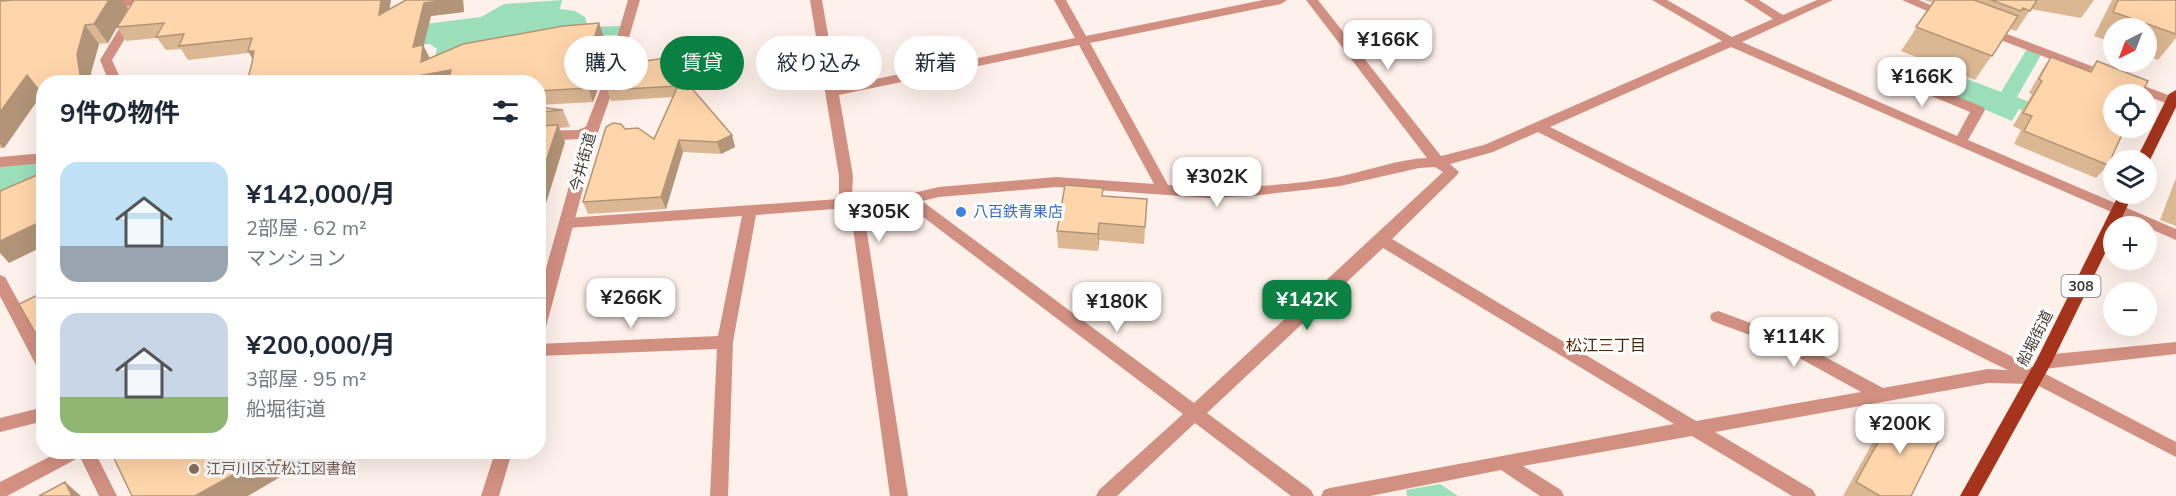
<!DOCTYPE html>
<html lang="ja">
<head>
<meta charset="utf-8">
<style>
  body { margin:0; font-family:"Nunito Sans","Noto Sans JP",sans-serif; background:#f2f2f3; color:#1f2937; height:100vh; display:flex; flex-direction:column; font-size:22px; white-space:nowrap }
  * { box-sizing:border-box; margin:0 }
  p { font-size:20px; color:#747a83 }
  .icon { flex:none; width:33px; height:33px; fill:none; stroke:currentColor; stroke-width:2; stroke-linecap:round; stroke-linejoin:round }
  .map { position:relative; flex:1; overflow:hidden }
  .drawer { position:absolute; left:36px; top:75px; width:510px; height:384px; display:flex; flex-direction:column; background:#fff; border-radius:24px; box-shadow:0 6px 24px #0002 }
  .drawer>* { flex:none }
  .banner { position:absolute; left:564px; top:36px; width:570px; height:54px; display:flex; gap:12px }
  .needle { width:39px; rotate:222deg }
  .controls { position:absolute; left:2103px; top:18px; display:grid; gap:12px }
  .controls a { display:grid; place-items:center; width:54px; height:54px; border-radius:50%; background:#fff; box-shadow:0 6px 24px #0002; font-size:30px }
  .price { position:absolute; translate:-50% -51px; padding:0 14px; border-radius:12px; background:#fff; color:#222; font-size:20px; line-height:39px; filter:drop-shadow(0 2px 3px #0008) }
  .price::after { content:''; position:absolute; left:50%; top:36px; width:18px; height:14px; margin-left:-9px; background:inherit; clip-path:polygon(0 0,100% 0,50% 100%) }
  .price.on { background:#0b8043; color:#fff }
  ul { padding:0; list-style:none }
  li { display:flex; align-items:center; gap:18px; height:150px; padding:0 24px }
  li+li { border-top:2px solid #e0e1e3 }
  li span { display:grid; place-items:center; flex:none; width:168px; height:120px; border-radius:18px; color:#555 }
  li>.icon { margin-inline-start:auto }
  span .icon { width:72px; height:72px; fill:#fffc; stroke-width:1 }
  li b { font-size:26px }
  h2 { display:flex; justify-content:space-between; align-items:center; height:72px; padding:0 24px; font-size:26px }
  .tag { padding:0 21px; border-radius:27px; background:#fff; box-shadow:0 6px 24px #0002; font-size:21px; line-height:54px }
  .tag.on { background:#0b8043; color:#fff }
  .map>svg:first-child { display:block }
</style>
</head>
<body>
<div class="map">
<svg width="2176" height="496" viewBox="0 0 2176 496">
  <rect width="100%" height="100%" fill="#fef0ea"/>
  <!-- green -->
  <path fill="#9bdfbb" d="M562,0L560,9L575,11L585,17L588,27L622,26L619,35L568,37L433,63L437,49L430,44L406,47L408,26L481,17L504,4Z
    M2027,49L2041,55L2017,97L2039,106L2034,115L2019,109L2012,121L1929,86L1939,68L2001,92Z
    M43,160V193L0,212V164Z
    M1440,484L1458,496H1407L1406,490Z"/>
  <g fill="none" stroke-linecap="round" stroke-linejoin="round">
    <!-- minor -->
    <path fill="#d19082" fill-rule="evenodd" d="M108,0H149C142,6 105,10 98,4Z
      M810,0H822L837,87L1075,38L1054,0H1066L1086,36L1263,0H1287L1281,4L1090,43L1168,185C1226,189 1286,187 1342,176C1370,170 1399,159 1427,158L1306,0H1318L1441,156L1484,145L1722,41L1652,0H1667L1732,37L1773,19L1744,0H1759L1783,15L1817,0H1833L1742,42L1957,136L1970,112L1929,95L1927,92L1929,89H1939L1983,107L1985,110L1968,140L2176,229V240L1731,47L1550,127L2003,352L2176,442V457L2035,384L1988,383L1715,432L1813,490L1816,496H1792L1692,436L1523,466L1561,490L1564,496H1540L1501,470L1370,496H1321L1324,490L1330,488L1674,424L1383,248L1207,413L1311,490L1314,496H1291L1195,423L1117,496H1096L1099,490L1183,414L906,204L863,207L908,496H890L851,213L847,208L756,215L733,342L728,496H710L717,349L538,356V344L718,336L742,216L567,228L560,223L567,218L839,199V176ZM1079,45L1154,184L1056,177L939,187L909,194L854,198L852,196L853,176L839,95ZM1538,132L1991,362L2008,370L1988,369L1883,388L1786,336L1718,311L1712,313L1710,317L1712,321L1774,344L1861,392L1696,421L1392,239L1457,175L1459,172L1450,164L1493,152ZM1435,167L1443,172L1194,403L922,201L939,197L1056,187L1209,198L1251,196L1340,186L1419,168Z
      M1902,0H1919L1953,15L1947,19L1943,18Z
      M132,13L138,17L112,60L122,82H109L100,60L128,14Z
      M1986,26L2176,98V107L1982,33L1980,30L1982,27Z
      M592,124L599,129L597,132L580,139L538,141V131L578,130Z
      M44,153V163L0,167V157Z
      M0,275L5,277L44,348V370L38,369L0,296Z
      M2176,342V354L2044,369L2038,367L2036,362L2038,357L2044,355Z
      M59,452H95L117,496H99L80,457L7,496H0V482Z"/>
    <!-- tertiary -->
    <path fill="#d19082" fill-rule="evenodd" d="M628,0H640L618,75L599,129L546,327L544,331L538,333V297L585,129L606,75Z
      M44,407V421L0,432V418Z
      M495,452H512L499,496H481Z"/>
    <!-- primary -->
    <path fill="#a6341c" fill-rule="evenodd" d="M2176,90V107L2150,160L2146,164V160H2136L2169,94Z
      M2119,194H2133L2118,226H2114V235L2052,362L1978,496H1960L2037,359Z"/>
  </g>
  <!-- wall -->
  <path fill="#dbb793" d="M0,0H122L128,8L118,25L134,0H391L389,9L406,0H463L464,12L431,16L423,45L430,58L604,37L596,64H597L602,78L593,102L538,105V82L253,59L249,53L188,60L181,49L166,50L157,38L126,41L117,27L108,43L99,44L91,73L42,94L4,148H0Z
    M1924,0H2094L2081,18L2031,9L2016,31L2010,29L1975,80L1901,51L1933,3Z
    M2112,0H2176V38L2158,60L2146,55V28H2114V43L2094,36Z
    M2051,57L2089,71L2097,61L2108,165L2096,178L2014,144L2021,130L2013,126L2032,94L2029,93L2042,70Z
    M686,82L732,135L735,147L721,154L683,152L666,209L588,214L583,202L625,129L654,139L673,97L611,101L607,90Z
    M538,107L563,110L570,127L559,128L565,142L538,229Z
    M2176,178V226L2160,220Z
    M1103,196L1147,199L1144,244L1099,240L1098,251L1058,248L1057,231Z
    M1898,406L1911,496H1843L1884,422Z"/>
  <!-- shaded-wall -->
  <path fill="#b29578" d="M109,0H122L128,8L108,43L94,24Z
    M381,0H391L386,29L379,15Z
    M445,0H463L464,12L431,16L420,61L413,47L424,3Z
    M599,23L604,37L591,79L585,66Z
    M85,25L99,44L91,73L93,82H81L77,54Z
    M423,45L430,59L451,70L457,82H385L421,62Z
    M248,51H254L256,65Z
    M597,64L602,78L593,102L588,88Z
    M27,75L44,88V96L42,94L4,148L0,144V112Z
    M558,125L565,142L538,229V186Z
    M732,135L735,147L721,154L717,142Z
    M679,140L683,152L666,209L661,197Z
    M40,222L44,225V246L9,263L0,253V241Z
    M1099,223V240L1098,251V234Z
    M274,452H281L292,470L248,496H195Z
    M65,482L81,496H72Z"/>
  <!-- building -->
  <path fill="#ffd5ab" stroke="#b29578" stroke-width="1.5" d="M14,0H109L94,24L85,25L77,54L81,82H44V88L38,89L27,75L0,112V1Z
    M134,0H381L379,15L406,0H445L424,3L413,47L423,45L421,62L463,44L563,26L599,23L585,66L597,64L588,88L538,91V82H448L451,70L385,82H247L252,63L254,51H248L252,38L179,46L184,34L156,37L164,23L117,27Z
    M1935,0H1974L2018,16L1992,56L1916,27Z
    M1991,0H2037L2030,11L2023,8L2021,11Z
    M2118,0H2176V34L2113,12Z
    M2051,57L2091,72L2097,61L2148,81L2141,94H2114V128H2125L2108,165L2024,131L2032,116L2023,113L2042,81L2039,79Z
    M667,58L683,72L678,86L607,90L616,65Z
    M682,77L732,135L717,142L679,140L661,197L583,202L606,127L613,123L621,124L625,129L638,128L654,139Z
    M538,107L563,110L538,112Z
    M558,125L538,186V126Z
    M44,172V227L40,222L0,241V191Z
    M1065,185L1103,188L1102,196L1147,199L1145,227L1099,223L1098,234L1057,231Z
    M44,292V348L19,304Z
    M1898,406L1944,430L1911,496H1880L1856,482Z
    M111,452H274L195,496H132Z
    M65,482L72,496H39Z"/>
  <!-- markers -->
  <circle fill="#3f7fe0" stroke="#fff" stroke-width="2" cx="961" cy="212" r="6"/>
  <circle fill="#8d6e63" stroke="#fff" stroke-width="2" cx="194" cy="469" r="6"/>
  <g text-anchor="middle" dominant-baseline="central" stroke-width="6" stroke-linejoin="round" paint-order="stroke">
    <!-- shield labels -->
    <rect fill="#fff" stroke="#787471" stroke-width="1.5" x="2061.5" y="275" width="39" height="22" rx="4.5"/>
    <g font-size="14" font-weight="bold" fill="#3e3834">
      <text x="2081" y="286">308</text>
    </g>
    <!-- street labels -->
    <g font-size="15" fill="#3e3834" stroke="#fff">
      <text transform="translate(583 162) rotate(-75)">今井街道</text>
      <text transform="translate(2035 338) rotate(-63)">船堀街道</text>
    </g>
    <!-- shop labels -->
    <g font-size="15" fill="#366cbe" stroke="#fff" text-anchor="start">
      <text x="973" y="212">八百鉄青果店</text>
    </g>
    <!-- education labels -->
    <g font-size="15" fill="#785e54" stroke="#fff" text-anchor="start">
      <text x="206" y="469">江戸川区立松江図書館</text>
    </g>
    <!-- neighbourhood labels -->
    <g font-size="16" fill="#512400" stroke="#fff">
      <text x="1606" y="346">松江三丁目</text>
    </g>
  </g>
</svg>
<div class="controls">
<a><svg class="needle" viewBox="-14 -14 28 28"><path d="M0-13l5 13h-10z" fill="#e53935"/><path d="M0 13l5-13h-10z" fill="#747a83"/></svg></a>
<a><svg class="icon" aria-label="locate" viewBox="0 0 24 24"><circle cx="12" cy="12" r="6"/><path d="M12 2v4M12 18v4M2 12h4M18 12h4"/></svg></a>
<a><svg class="icon" aria-label="layers" viewBox="0 0 24 24"><path d="M12 4l9 5-9 5-9-5zM3 14l9 5 9-5"/></svg></a>
<a>+</a>
<a>−</a>
</div>
<b class="price" style="left:1388px;top:71px">¥166K</b>
<b class="price" style="left:1922px;top:108px">¥166K</b>
<b class="price" style="left:1217px;top:208px">¥302K</b>
<b class="price" style="left:879px;top:243px">¥305K</b>
<b class="price" style="left:631px;top:329px">¥266K</b>
<b class="price on" style="left:1307px;top:331px">¥142K</b>
<b class="price" style="left:1117px;top:333px">¥180K</b>
<b class="price" style="left:1794px;top:368px">¥114K</b>
<b class="price" style="left:1900px;top:455px">¥200K</b>
<div class="banner">
<a class="tag">購入</a>
<a class="tag on">賃貸</a>
<a class="tag">絞り込み</a>
<a class="tag">新着</a>
</div>
<section class="drawer">
<h2>9件の物件<svg class="icon" aria-label="filters" viewBox="0 0 24 24"><path d="M4 7h16M4 17h16"/><circle cx="9" cy="7" r="2"/><circle cx="15" cy="17" r="2"/></svg></h2>
<ul>
<li><span style="background:linear-gradient(#bfe0f5 70%,#9aa5b1 0)"><svg class="icon" aria-label="home" viewBox="0 0 24 24"><path d="M3 11l9-7 9 7M6 9v11h12V9"/></svg></span><div><b>¥142,000/月</b><p>2部屋 · 62 m²</p><p>マンション</p></div></li>
<li><span style="background:linear-gradient(#c9d6e8 70%,#8fb573 0)"><svg class="icon" aria-label="home" viewBox="0 0 24 24"><path d="M3 11l9-7 9 7M6 9v11h12V9"/></svg></span><div><b>¥200,000/月</b><p>3部屋 · 95 m²</p><p>船堀街道</p></div></li>
</ul>
</section>
</div>
</body>
</html>
